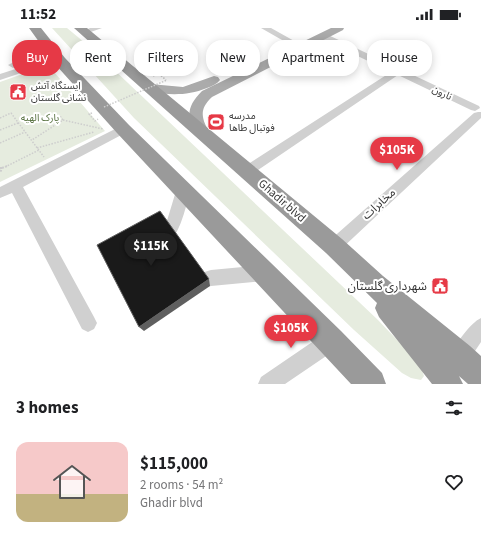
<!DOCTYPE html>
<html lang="en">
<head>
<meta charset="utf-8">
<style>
  body { margin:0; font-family:"Source Sans 3","Noto Sans Arabic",sans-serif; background:#f6f6f6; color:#202124; height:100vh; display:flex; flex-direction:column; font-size:15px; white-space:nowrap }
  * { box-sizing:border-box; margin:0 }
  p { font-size:13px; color:#757577 }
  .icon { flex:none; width:22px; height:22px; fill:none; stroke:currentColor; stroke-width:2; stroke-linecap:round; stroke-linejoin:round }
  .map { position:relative; height:356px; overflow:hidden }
  .drawer { display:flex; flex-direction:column; background:#fff; flex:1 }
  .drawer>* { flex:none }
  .banner { position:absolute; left:12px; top:12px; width:457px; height:36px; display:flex; gap:8px }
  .price { position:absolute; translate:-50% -34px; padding:0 9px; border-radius:14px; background:#e63946; color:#fff; font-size:13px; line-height:26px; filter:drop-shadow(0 1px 2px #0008) }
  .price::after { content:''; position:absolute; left:50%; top:24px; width:12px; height:9px; margin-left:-6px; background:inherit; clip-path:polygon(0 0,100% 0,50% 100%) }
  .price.current { background:#222; color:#fff }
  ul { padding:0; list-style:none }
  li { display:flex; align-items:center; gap:12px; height:100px; padding:0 16px }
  li span { display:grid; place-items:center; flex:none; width:112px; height:80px; border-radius:12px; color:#555 }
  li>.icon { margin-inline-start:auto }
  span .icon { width:48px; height:48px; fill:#fffc; stroke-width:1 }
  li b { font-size:17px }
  h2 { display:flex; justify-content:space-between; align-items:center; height:48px; padding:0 16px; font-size:17px }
  .pill { padding:0 14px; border-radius:16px; background:#fff; box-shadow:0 2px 10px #0003; font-size:14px; line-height:36px }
  .pill.current { background:#e63946; color:#fff }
  .status { display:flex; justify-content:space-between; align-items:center; height:28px; padding:0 20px; background:#fff; direction:ltr }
  .status svg { height:11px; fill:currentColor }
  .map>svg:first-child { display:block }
</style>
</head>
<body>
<div class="status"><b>11:52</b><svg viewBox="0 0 49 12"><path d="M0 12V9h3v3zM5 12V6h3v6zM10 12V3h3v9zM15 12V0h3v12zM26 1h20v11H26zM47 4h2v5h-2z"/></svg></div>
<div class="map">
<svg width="481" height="356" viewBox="0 0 481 356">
  <rect width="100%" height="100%" fill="#fff"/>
  <!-- green -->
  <path fill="#e6ecdf" d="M52,0H67L90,19L378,292L420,336L424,348L421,352L411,350L402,345L354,302L134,90Z
    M48,37L105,103L0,154V54Z"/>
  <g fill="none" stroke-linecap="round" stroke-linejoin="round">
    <!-- path-far1 -->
    <path stroke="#cdcdcd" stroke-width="1.5" stroke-dasharray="1.5 1.5" stroke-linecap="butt" d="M153,48L159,46L166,52
      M92,85L89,86L95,93L98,91
      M0,90L11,85L44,129
      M28,90L40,92L60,88L63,92L32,112
      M63,92L103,101
      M0,102L18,95
      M0,115L25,104
      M37,120L94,104
      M5,139L39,122"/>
    <!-- path -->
    <path stroke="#cdcdcd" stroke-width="2" stroke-dasharray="2 2" stroke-linecap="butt" d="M0,140H2L0,145
      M2,140L7,138"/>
    <!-- minor -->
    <path fill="#d0d0d0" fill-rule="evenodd" d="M90,0H102L85,6L81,4Z
      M261,0H271L296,14L295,16H289Z
      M320,6H326L479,78L480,80L475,83L471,82L398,47L252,146L247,148L242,146L241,143L242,140L391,44L320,10L319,8Z
      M50,16L54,19L53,21L16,39L13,40L8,37Z
      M60,30L63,31L65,33L63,35L33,41L0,52V46L28,37Z
      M478,84H481V90L339,223L334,225L329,223L326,218L329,213L474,85Z
      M123,97L127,98L129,101L127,104L23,159L94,289L97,295L94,301L88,304L82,301L12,165L0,170V159Z
      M183,158L188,159L190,163C186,178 177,225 155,217L152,212L155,207L166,196L176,163L178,159Z
      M264,237L270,240L272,245L270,250L264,253L211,258L191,264L185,262L183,256L185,250L211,242Z
      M481,290V314L467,335L460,338L453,335L450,328C455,317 470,295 481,290Z
      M331,304L338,306L340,313L338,320L285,356H258L261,349L324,306Z"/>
    <!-- major -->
    <path fill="#ababab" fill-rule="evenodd" d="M331,0H344L343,2L212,69C198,82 202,91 210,106L208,110L203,111L198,110C186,90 186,79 202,63Z
      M214,48L218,49L220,52C217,56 212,58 207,60C187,68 170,67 150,64L145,63L144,60L145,57L150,56L183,59Z"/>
    <!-- highway -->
    <path fill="#9a9a9a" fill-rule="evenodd" d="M29,0H41L65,30L129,97L341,303L382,345L386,356H351L117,105L55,36Z
      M74,0H87L342,211L383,248L470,318L481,328V356H468L459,348L463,356H432L379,289L375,280L377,275L326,225Z"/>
    <!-- path-bridge -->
    <path stroke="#cdcdcd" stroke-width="1.5" stroke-dasharray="1.5 1.5" stroke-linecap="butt" d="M104,79L167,52"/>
  </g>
  <!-- shaded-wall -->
  <path fill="#5f5f5f" d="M209,251L210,258L144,303L139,299Z"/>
  <!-- building -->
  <path fill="#1a1a1a" stroke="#5f5f5f" d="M160,183L209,251L139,299L97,217Z"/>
  <!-- icons -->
  <defs>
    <g id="civic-square" transform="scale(0.9)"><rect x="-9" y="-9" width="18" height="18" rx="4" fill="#e63946" stroke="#fff"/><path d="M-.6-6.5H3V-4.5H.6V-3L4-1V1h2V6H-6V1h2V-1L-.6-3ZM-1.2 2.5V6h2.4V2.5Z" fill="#fff"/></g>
    <g id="stadium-square" transform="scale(0.9)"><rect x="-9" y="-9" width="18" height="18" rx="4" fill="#e63946" stroke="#fff"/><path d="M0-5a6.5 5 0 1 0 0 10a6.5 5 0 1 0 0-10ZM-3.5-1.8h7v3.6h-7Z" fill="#fff"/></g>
  </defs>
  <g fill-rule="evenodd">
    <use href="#civic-square" x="18" y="64"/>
    <use href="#stadium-square" x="216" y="94"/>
    <use href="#civic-square" x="440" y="258"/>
  </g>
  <g text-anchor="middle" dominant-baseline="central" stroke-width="4" stroke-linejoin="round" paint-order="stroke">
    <!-- far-poi labels -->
    <g font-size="10" fill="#333" stroke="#fff" text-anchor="start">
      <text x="31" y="58">ایستگاه آتش<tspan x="31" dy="12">نشانی گلستان</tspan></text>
      <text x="229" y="88">مدرسه<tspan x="229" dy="12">فوتبال طاها</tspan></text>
    </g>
    <!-- far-street labels -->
    <g font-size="10" fill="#333" stroke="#fff">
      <text transform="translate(442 65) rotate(26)">نارون</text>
    </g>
    <!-- far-park labels -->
    <g font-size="10" fill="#56703f" stroke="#fff">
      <text x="40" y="90">پارک الهیه</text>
    </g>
    <!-- street labels -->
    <g font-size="12" fill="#333" stroke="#fff">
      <text transform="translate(282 173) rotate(41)">Ghadir blvd</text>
      <text transform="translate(379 176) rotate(-42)">مخابرات</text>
    </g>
    <!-- poi labels -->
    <g font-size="12" fill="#333" stroke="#fff" text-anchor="end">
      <text x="427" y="258">شهرداری گلستان</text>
    </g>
  </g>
</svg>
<b class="price" style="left:397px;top:143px">$105K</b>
<b class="price current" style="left:151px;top:239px">$115K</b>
<b class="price" style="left:291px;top:321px">$105K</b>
<div class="banner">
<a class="pill current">Buy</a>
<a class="pill">Rent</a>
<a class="pill">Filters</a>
<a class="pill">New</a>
<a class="pill">Apartment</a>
<a class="pill">House</a>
</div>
</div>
<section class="drawer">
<h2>3 homes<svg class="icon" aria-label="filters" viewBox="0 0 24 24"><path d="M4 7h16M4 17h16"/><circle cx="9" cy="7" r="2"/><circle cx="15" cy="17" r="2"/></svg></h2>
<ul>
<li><span style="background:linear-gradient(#f6c9c9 65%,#c2b280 0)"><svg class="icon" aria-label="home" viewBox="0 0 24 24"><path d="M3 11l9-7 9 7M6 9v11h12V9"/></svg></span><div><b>$115,000</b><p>2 rooms · 54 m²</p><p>Ghadir blvd</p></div><svg class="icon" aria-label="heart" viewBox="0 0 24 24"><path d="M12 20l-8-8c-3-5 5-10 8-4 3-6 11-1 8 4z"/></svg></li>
</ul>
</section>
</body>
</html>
